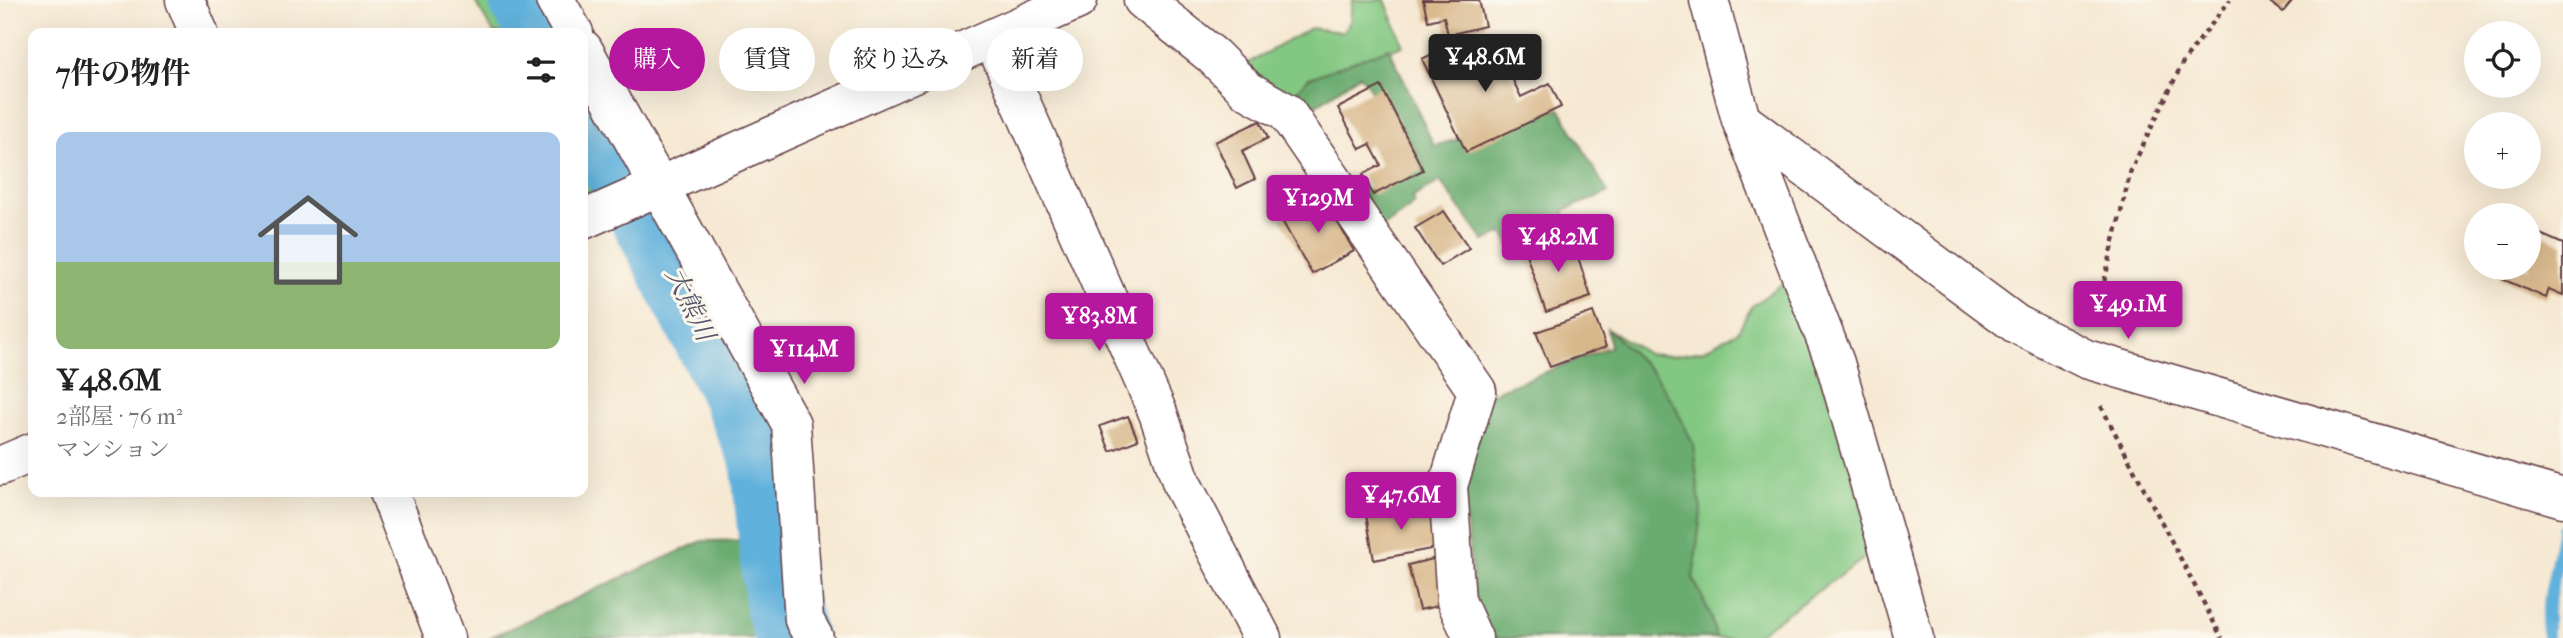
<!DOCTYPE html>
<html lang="ja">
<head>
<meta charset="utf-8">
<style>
  body { margin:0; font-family:"IM FELL French Canon","Noto Serif JP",serif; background:#f2f2f2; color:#222; height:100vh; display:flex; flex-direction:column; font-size:26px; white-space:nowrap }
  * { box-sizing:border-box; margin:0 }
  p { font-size:23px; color:#767676 }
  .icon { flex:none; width:38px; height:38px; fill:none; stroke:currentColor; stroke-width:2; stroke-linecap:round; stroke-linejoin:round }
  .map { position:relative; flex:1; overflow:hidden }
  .details { position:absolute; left:28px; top:28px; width:560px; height:469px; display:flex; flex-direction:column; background:#fff; border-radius:14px; box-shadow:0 7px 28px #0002 }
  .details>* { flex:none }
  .hud { position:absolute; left:609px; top:28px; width:665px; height:63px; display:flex; gap:14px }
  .controls { position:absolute; left:2464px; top:21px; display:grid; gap:14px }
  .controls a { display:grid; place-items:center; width:77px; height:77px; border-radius:50%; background:#fff; box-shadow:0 7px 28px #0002; font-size:35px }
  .price { position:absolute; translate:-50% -60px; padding:0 16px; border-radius:7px; background:#b5179e; color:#fff; font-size:23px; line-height:46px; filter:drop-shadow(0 2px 4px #0008) }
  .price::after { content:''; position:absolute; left:50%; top:42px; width:21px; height:16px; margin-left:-10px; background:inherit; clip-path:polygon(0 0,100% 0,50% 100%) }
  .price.active { background:#222; color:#fff }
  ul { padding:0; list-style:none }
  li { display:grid; align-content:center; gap:14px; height:371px; padding:0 28px }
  li span { display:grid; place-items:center; height:217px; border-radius:14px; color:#555 }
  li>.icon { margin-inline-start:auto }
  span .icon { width:126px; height:126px; fill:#fffc; stroke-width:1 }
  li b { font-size:30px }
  h2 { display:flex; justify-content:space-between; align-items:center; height:84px; padding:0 28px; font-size:30px }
  .pill { padding:0 24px; border-radius:32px; background:#fff; box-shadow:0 7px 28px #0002; font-size:24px; line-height:63px }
  .pill.active { background:#b5179e; color:#fff }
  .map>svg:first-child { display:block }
</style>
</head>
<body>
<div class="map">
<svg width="2563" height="638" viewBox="0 0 2563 638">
  <rect width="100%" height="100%" fill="#fbf7ec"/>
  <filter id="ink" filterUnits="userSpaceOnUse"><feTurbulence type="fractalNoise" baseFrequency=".0143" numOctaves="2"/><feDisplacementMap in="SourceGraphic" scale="14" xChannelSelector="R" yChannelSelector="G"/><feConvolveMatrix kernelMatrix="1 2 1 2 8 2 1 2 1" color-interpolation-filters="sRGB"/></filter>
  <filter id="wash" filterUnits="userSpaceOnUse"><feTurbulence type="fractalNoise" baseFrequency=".00686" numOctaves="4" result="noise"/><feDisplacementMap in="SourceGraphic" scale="28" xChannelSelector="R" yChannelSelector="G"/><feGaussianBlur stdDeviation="1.57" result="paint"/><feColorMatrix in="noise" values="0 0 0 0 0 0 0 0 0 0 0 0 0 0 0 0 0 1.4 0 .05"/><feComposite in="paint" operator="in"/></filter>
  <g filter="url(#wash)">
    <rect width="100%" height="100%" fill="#f6e9d3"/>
    <!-- green -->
    <path fill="#83c882" stroke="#667456" stroke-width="2" d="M474,0H510L529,33H494Z
      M1352,0H1385L1403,45L1309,78L1289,99L1239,68L1311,28L1342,32L1350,22Z
      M583,127L614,181L583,194Z
      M1783,283L1844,436L1873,552L1752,638H1716L1710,614L1693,578L1701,512L1693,444L1674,404L1653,373L1607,328L1648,354L1671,356L1702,351L1738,331L1751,307Z"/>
    <!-- forest -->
    <path fill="#6aac70" stroke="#5a664e" stroke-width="2" d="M1389,48L1434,146L1560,109L1608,193L1564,210L1568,230L1514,252L1503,233L1484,241L1440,181L1412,198L1415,204L1382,228L1362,193L1414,170L1408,159L1417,154L1360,75L1306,112L1289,99L1309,78Z
      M1607,328L1653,373L1674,404L1693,444L1701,512L1693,578L1710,614L1716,638H1479L1461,474L1484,396L1610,347Z
      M759,540L776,638H489L702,541Z"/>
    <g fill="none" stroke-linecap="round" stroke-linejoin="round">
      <!-- stream -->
      <path stroke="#60b1db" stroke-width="12" d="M2547,638V611L2563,529"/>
      <!-- river -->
      <path stroke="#60b1db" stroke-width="72" d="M525,0L544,33
        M583,103L654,231L731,381L766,459L781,605L791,638"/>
    </g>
    <g id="blocks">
      <!-- building -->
      <path fill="#d8b78a" d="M1423,0H1479L1485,26L1448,35L1444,17L1428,21Z
        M2267,0H2293L2283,12Z
        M1487,36L1495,53L1499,51L1521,97L1550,83L1561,107L1466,152L1422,59L1432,54L1436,61Z
        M1381,86L1423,170L1373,195L1363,174L1381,165L1370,144L1360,149L1338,108Z
        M1260,121L1268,138L1242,151L1255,179L1237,188L1215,142Z
        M1323,196L1354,251L1312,274L1281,219Z
        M1444,211L1469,248L1440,266L1415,228Z
        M2529,229L2563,244V295L2549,289L2546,298L2500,278L2505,268H2529Z
        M1571,236L1591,297L1546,312L1525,251Z
        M1593,312L1606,347L1550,367L1536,332Z
        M1128,416L1138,440L1110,451L1100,426Z
        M1428,504L1436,548L1374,560L1366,515Z
        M1437,558L1447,604L1419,610L1408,565Z"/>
    </g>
  </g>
  <g filter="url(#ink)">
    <use href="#blocks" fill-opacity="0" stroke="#643d44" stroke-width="2"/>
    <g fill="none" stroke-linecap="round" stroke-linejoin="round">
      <!-- minor casing -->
      <g stroke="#643d44" stroke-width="41">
        <path id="minor" d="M185,0L199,33
          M555,0L574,33
          M1143,0L1213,56L1247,90L1286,112L1477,391L1448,486L1456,601L1473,638
          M1709,0L1741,120L1835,363L1914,638
          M993,39L1158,413L1182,484L1262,638
          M583,49L791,424L804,620L814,638
          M1741,120L2016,324L2086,359L2563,498
          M583,220L1078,0
          M0,466L33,452
          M389,492L445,638"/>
      </g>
      <!-- path -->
      <path stroke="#643d44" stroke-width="4.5" stroke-dasharray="5 5" stroke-linecap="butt" d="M2095,320L2131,170L2183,62L2230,0
        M2101,406L2222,638"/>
      <!-- minor -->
      <use href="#minor" stroke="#fff" stroke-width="38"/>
    </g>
  </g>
  <g text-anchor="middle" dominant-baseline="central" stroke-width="6" stroke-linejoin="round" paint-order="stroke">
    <!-- water labels -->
    <g font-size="26" font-style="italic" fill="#525269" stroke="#fbf7ec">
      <text transform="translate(690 304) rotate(64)">大熊川</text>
    </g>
  </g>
</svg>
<div class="controls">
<a><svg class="icon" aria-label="locate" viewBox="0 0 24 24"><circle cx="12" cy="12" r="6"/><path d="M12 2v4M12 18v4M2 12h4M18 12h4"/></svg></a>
<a>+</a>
<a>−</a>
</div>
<b class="price active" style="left:1485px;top:94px">¥48.6M</b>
<b class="price" style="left:1318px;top:235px">¥129M</b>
<b class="price" style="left:1558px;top:274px">¥48.2M</b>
<b class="price" style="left:2128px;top:341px">¥49.1M</b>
<b class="price" style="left:1099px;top:353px">¥83.8M</b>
<b class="price" style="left:804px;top:386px">¥114M</b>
<b class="price" style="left:1401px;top:532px">¥47.6M</b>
<div class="hud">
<a class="pill active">購入</a>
<a class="pill">賃貸</a>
<a class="pill">絞り込み</a>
<a class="pill">新着</a>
</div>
<section class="details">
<h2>7件の物件<svg class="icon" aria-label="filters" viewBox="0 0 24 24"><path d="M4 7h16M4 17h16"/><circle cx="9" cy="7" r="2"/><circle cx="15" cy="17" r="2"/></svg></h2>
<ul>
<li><span style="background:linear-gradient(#a9c7e8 60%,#8fb573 0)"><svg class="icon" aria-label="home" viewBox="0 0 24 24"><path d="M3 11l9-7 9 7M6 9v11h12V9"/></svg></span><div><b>¥48.6M</b><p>2部屋 · 76 m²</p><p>マンション</p></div></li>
</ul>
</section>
</div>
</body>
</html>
